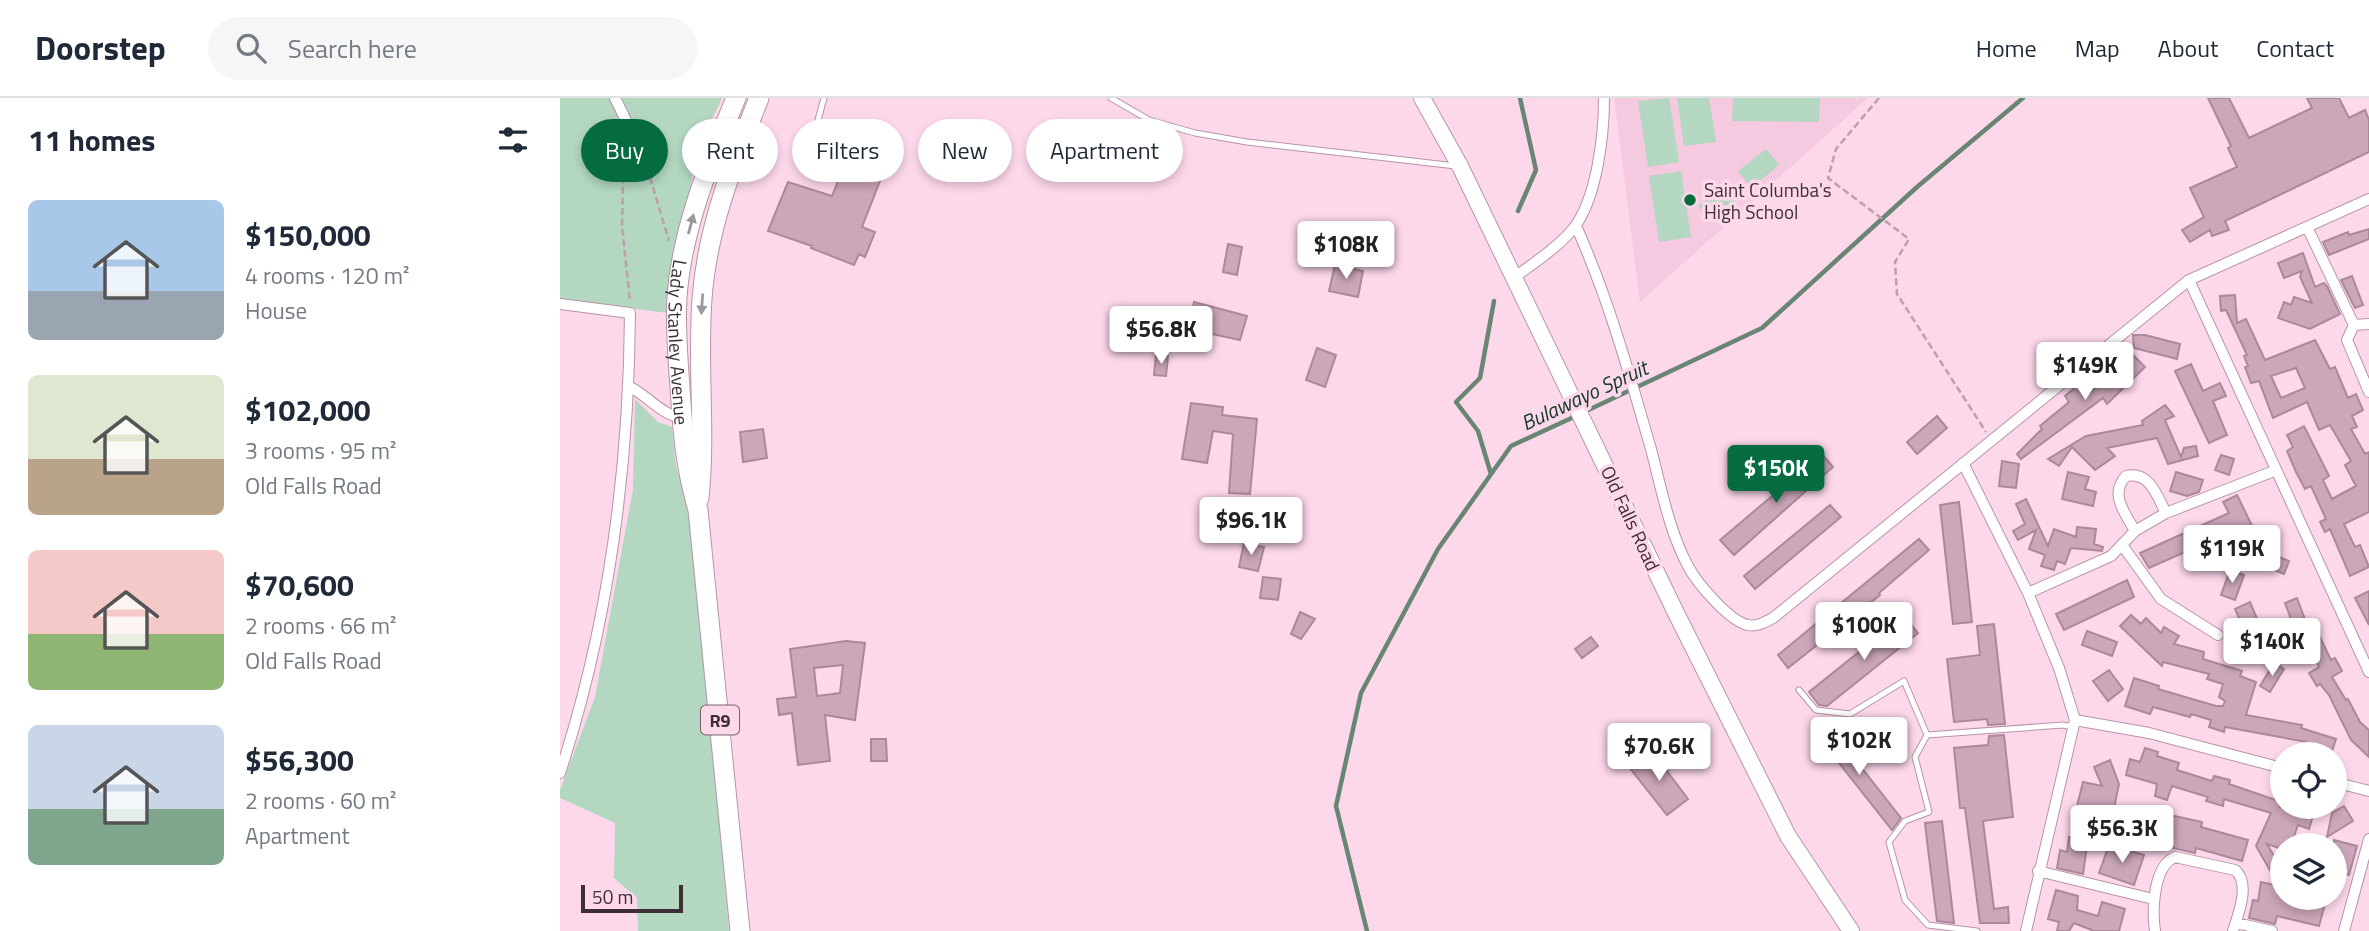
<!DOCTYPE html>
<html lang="en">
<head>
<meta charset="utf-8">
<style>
  body { margin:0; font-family:"Titillium Web",sans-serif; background:#f6f6f7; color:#1f2937; height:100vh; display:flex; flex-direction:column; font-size:26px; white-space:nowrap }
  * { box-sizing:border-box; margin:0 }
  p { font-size:23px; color:#747a83 }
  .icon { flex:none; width:38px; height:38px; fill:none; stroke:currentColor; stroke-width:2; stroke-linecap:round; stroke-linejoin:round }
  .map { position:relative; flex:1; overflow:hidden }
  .side { display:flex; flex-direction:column; background:#fff; width:560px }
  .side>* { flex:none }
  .guide { position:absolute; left:21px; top:21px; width:665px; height:63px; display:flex; gap:14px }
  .tools { position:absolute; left:1710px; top:644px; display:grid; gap:14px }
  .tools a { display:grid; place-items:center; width:77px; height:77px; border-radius:50%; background:#fff; box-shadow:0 4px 10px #0003; font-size:35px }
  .scale { position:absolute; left:21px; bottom:18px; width:102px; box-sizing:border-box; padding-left:7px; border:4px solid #3e2f37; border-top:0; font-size:19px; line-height:24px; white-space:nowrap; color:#3e2f37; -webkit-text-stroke:5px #fdd8eb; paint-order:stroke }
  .price { position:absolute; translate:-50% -60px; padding:0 16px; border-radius:7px; background:#fff; color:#222; font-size:23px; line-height:46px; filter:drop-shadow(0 2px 4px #0008) }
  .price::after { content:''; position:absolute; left:50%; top:42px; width:21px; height:16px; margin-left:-10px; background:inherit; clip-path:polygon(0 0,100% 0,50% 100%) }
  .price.active { background:#056c42; color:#fff }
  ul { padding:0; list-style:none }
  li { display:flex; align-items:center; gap:21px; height:175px; padding:0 28px }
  li span { display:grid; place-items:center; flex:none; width:196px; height:140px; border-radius:10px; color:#555 }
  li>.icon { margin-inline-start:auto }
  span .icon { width:84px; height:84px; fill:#fffc; stroke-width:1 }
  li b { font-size:30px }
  h2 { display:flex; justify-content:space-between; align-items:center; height:84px; padding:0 28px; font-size:30px }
  .pill { padding:0 24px; border-radius:32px; background:#fff; box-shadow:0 4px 10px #0003; font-size:24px; line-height:63px }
  .pill.active { background:#056c42; color:#fff }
  header { display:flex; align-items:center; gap:42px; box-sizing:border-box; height:98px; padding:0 35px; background:#fff; border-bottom:2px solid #e0e1e3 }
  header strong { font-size:33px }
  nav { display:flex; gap:38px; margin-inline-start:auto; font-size:24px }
  .search { width:490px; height:63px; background:#f6f6f7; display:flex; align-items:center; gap:18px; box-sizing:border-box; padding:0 24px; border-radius:38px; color:#747a83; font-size:26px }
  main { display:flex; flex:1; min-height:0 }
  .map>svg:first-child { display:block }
</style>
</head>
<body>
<header>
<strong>Doorstep</strong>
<div class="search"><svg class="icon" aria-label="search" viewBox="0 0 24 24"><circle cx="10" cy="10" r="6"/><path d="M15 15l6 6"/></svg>Search here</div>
<nav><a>Home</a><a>Map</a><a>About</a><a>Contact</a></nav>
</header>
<main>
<section class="side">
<h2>11 homes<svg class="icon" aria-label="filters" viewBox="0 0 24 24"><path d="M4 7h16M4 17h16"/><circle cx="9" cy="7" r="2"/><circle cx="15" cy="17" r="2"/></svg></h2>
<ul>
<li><span style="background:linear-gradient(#a9c7e8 65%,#9aa5b1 0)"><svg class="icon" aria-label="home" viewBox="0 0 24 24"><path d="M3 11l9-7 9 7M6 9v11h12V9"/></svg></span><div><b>$150,000</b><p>4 rooms · 120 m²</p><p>House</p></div></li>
<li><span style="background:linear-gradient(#dfe7d0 60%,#b9a48a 0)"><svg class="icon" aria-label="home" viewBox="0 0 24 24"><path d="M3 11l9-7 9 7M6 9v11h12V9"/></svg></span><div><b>$102,000</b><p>3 rooms · 95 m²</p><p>Old Falls Road</p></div></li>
<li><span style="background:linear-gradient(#f6c9c9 60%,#8fb573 0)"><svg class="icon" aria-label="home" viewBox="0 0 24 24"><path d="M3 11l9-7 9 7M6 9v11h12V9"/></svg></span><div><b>$70,600</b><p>2 rooms · 66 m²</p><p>Old Falls Road</p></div></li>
<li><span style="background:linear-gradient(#c9d6e8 60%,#7fa58c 0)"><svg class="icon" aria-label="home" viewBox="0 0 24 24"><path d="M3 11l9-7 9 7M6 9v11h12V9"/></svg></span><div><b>$56,300</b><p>2 rooms · 60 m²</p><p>Apartment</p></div></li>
</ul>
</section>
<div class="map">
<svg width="1809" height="833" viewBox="0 0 1809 833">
  <rect width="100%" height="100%" fill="#fdd8eb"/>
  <!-- built -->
  <path fill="#f5c9df" d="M1054,0H1308L1080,204Z"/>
  <!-- green -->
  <path fill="#b3d7c1" d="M0,0H162L137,53L107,215L0,201Z
    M1109,0L1119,64L1088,69L1078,3Z
    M1117,0H1149L1156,44L1124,48Z
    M1173,0H1260L1259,24L1172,23Z
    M1206,51L1219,67L1191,90L1178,73Z
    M1121,73L1131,139L1099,144L1089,78Z
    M1167,85L1179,99L1150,123L1138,108Z
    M75,301L98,324L112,329L116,368L131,419L169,833H78L77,800L54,780L55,725L0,700V692L35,599L73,391Z"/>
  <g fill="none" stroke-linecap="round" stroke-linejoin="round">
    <!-- stream -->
    <path stroke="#698574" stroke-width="4.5" d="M958,113L976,72L960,0
      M1024,314L1202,230L1357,89L1463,0
      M931,376L918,333L896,304L920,280L934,203
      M807,833L776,708L801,595L878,451L951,348L1016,318"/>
  </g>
  <!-- building -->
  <path fill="#cba7b9" stroke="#ab899a" stroke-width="2" fill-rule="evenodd" d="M1648,0H1669L1689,40L1752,10L1747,0H1779L1789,20L1805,12L1809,22V54L1665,123L1669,132L1652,138L1650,132L1630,144L1622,132L1644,119L1630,90L1677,69L1668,50L1671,48Z
    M295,40L331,55L302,129L315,134L305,159L299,156L294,167L251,150L252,148L208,133L228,84L272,98Z
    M1809,131V141L1769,157L1763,144L1788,134L1789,137Z
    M668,146L682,149L677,177L663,174Z
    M1743,155L1755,189L1764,185L1767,188L1780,216L1750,231L1718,220L1724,204L1731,207L1734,199L1752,205L1740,179L1742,173L1724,180L1718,165Z
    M775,167L803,173L798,199L769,193Z
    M1792,178L1803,207L1795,210L1781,182Z
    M1675,197L1677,225L1686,221L1705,262L1755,242L1770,271L1775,269L1788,300L1796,296L1803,312L1792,318L1797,329L1791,331L1805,356L1809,354V414L1784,426L1795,449L1800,447L1809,469L1790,478L1770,431L1765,434L1760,424L1766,421L1751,388L1745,391L1736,374L1727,353L1733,349L1727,337L1744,328L1769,378L1763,382L1772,401L1796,388L1785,367L1791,363L1770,327L1759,332L1747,304L1713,320L1699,283L1691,285L1685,269L1688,268L1684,258L1687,257L1666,212L1661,213L1660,198ZM1736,270L1745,290L1721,300L1711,278Z
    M634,204L687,218L680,242L629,231Z
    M1573,237H1585L1620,246L1617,261L1574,250Z
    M757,250L776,257L765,289L746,282Z
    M1570,254L1585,269L1547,306L1543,300L1461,361L1457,356L1482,331L1480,328L1509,304L1505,298L1517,288L1525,298L1565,267L1561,263Z
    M596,257L608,258L606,278L594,277Z
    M1631,266L1643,293L1660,285L1666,298L1653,303L1667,337L1649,345L1615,273Z
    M631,305L663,309L662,317L697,321L690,396L669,395L673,336L653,333L647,365L622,361Z
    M1605,307L1614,318L1605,322L1621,359L1624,350L1636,348L1638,358L1608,366L1597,340L1547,350L1555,358L1535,372L1512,349L1499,368L1488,361L1526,338L1583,327L1582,323Z
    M1377,318L1387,330L1357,356L1347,344Z
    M203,331L207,360L183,364L180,334Z
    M1262,356L1273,369L1174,457L1160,442Z
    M1661,357L1674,361L1669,377L1655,372Z
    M1442,363L1459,366L1456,390L1439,388Z
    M1508,374L1529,379L1525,391L1536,394L1533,408L1502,401Z
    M1616,374L1643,382L1639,394L1627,398L1610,393Z
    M1677,397L1699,442L1685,448L1677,431L1589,470L1580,455L1669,415L1663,404Z
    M1466,401L1488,448L1494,431L1516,439L1517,429L1536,431L1534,446L1543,449L1542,453L1511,450L1505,466L1497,463L1494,472L1481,468L1485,457L1469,451L1476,432L1458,442L1453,433L1465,426L1456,406Z
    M1399,404L1412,524L1393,526L1380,407Z
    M1270,407L1281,419L1195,491L1184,478Z
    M1359,441L1369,452L1319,495L1320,497L1228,570L1218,557Z
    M684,445L704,449L698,473L679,469Z
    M1699,451L1729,463L1724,476L1694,464Z
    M1670,472L1684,477L1675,502L1661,497Z
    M703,479L721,481L718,502L700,500Z
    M1567,482L1574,499L1504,532L1496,516Z
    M1809,493V527L1795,500Z
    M1737,500L1746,524L1734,529L1725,505Z
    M1690,504L1703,535L1717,530L1721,542L1683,556L1679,544L1688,540L1675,511Z
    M740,514L755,521L741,541L731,536Z
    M1571,517L1581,526L1586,520L1601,535L1604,529L1619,538L1614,546L1644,554L1643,561L1682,573L1680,578L1696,584L1686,617L1742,627L1741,630L1776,641L1771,656L1746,649L1747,644L1665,629L1664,634L1649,629L1651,622L1631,616L1630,619L1593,609L1590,616L1565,608L1574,580L1599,588L1598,591L1656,608H1663L1665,603L1659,599L1663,586L1647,581L1649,576L1603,564L1602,568L1560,528Z
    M1344,518L1358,535L1267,608L1259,607L1249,594Z
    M1434,526L1445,626L1428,627L1427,621L1394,624L1387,561L1420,557L1417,528Z
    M1527,533L1557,544L1552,558L1522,547Z
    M1757,533L1771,562L1775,560L1782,573L1772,579L1786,602L1788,601L1800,624L1809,632V659L1791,642L1769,597L1760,586L1757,588L1749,575L1759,569L1744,539Z
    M1031,539L1038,548L1022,560L1015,551Z
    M286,543L305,545L295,622L265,617L270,663L238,667L232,615L219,617L217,601L236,599L230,551ZM283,567L280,595L257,598L254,570Z
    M1714,565L1724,571L1710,594L1700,588Z
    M1549,572L1563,591L1548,603L1533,583Z
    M1268,627L1341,720L1332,732L1256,636Z
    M1444,637L1453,719L1423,723L1434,811L1448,809L1449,825H1420L1405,710H1400L1394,650L1428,647L1429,638Z
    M311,641H326L327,663H311Z
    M1585,650L1598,654L1597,658L1619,665L1617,672L1652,683L1654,678L1670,682L1669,686L1722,704L1720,709L1755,711L1749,731L1738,727L1731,747H1722V751L1707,746L1720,768L1711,774L1696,748L1711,715L1664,701L1663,708L1646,703L1648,699L1612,688L1607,702L1595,698L1597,686L1566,677L1570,661L1580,664Z
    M1091,652L1128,701L1107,717L1069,669Z
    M1550,662L1559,686L1552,720L1536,716L1532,735L1529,734L1523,776L1497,770L1500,752L1507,754L1509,739L1514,740L1519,713L1516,712L1523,684L1542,688L1534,669Z
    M1784,708L1793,723L1767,739L1772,715Z
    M1610,717L1642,724L1641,729L1688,742L1682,763L1636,750L1635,755L1582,743L1574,728L1590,719L1603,745Z
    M1382,723L1394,825L1377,823L1367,743L1365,725Z
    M1774,742L1797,748L1789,777L1774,772Z
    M1549,747L1584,757L1574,787L1539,775Z
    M1701,784L1722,789V800H1742L1765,806L1759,828L1717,818L1715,826L1689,820L1693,802L1698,803Z
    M1496,792L1518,798L1517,812L1538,818L1542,804L1565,811L1559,833H1534L1514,825L1509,833H1497L1499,824L1488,821Z"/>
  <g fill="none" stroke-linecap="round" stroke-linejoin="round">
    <!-- lane casing -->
    <g stroke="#b794a6" stroke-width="7">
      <path id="lane" d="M551,0L589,22L635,35L687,44L896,68
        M258,22L264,0
        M1239,592L1256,612L1290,616L1344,583L1367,637
        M1417,833L1368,827L1345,802L1329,744L1345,723L1369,714L1355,659L1367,637L1503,627L1513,629"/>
    </g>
    <!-- street casing -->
    <g stroke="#b794a6" stroke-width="12">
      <path id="street" d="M55,0L83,57
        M1016,128C1048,199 1069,275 1091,351C1101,389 1109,433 1128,468C1136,484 1170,524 1188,527C1197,529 1205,524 1213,520L1629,182L1809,101
        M1747,129L1794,227
        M955,179C975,164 997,150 1013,131C1037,101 1044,37 1044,0
        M1629,182L1809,574
        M0,206L70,215C69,373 49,525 0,675
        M1809,226L1794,227L1787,242L1809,294
        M68,288C88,297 102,319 125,320
        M1403,365L1468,495L1499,570L1515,622L1466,833
        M1575,433C1565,415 1549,396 1566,378C1590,373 1597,398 1606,415
        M1562,447L1601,501L1658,537
        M1468,495L1551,458L1575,433L1606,415L1714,373
        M1515,622L1589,635L1722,670
        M1774,684L1809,693
        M1478,773L1593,801
        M1676,825L1712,833
        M1595,833C1592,813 1593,768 1615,759L1675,772C1691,785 1678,817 1673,833
        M1784,833L1809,741"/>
    </g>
    <!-- secondary casing -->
    <g stroke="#b794a6" stroke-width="18">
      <path id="secondary" d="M862,0L900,68L1117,517L1228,738L1291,833"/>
    </g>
    <!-- highway casing -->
    <g stroke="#b794a6" stroke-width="21">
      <g id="highway">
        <path id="s1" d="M176,0C150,63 122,130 117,199C115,230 118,260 120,290C123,336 125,367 138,412L180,833"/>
        <path d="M139,400C146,334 137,267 142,201C147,130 173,66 199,0"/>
      </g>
    </g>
    <!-- path -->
    <path stroke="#bd9faf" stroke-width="2.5" stroke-dasharray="7 3.5" stroke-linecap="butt" d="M1319,0L1276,51L1268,80L1349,141L1335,164L1337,196L1426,334
      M64,47L62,128L70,204
      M87,69L109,143"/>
    <!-- lane -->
    <use href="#lane" stroke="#fff" stroke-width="5"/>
    <!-- street -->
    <use href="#street" stroke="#fff" stroke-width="10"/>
    <!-- secondary -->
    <use href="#secondary" stroke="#fff" stroke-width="16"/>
    <!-- highway -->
    <use href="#highway" stroke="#fff" stroke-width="19"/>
  </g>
  <!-- one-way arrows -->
  <defs><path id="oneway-solid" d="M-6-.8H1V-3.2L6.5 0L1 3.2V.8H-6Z" transform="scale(1.75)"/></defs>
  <g fill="#9e979b">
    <use href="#oneway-solid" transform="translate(131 126) rotate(-75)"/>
    <use href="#oneway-solid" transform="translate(142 206) rotate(94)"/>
  </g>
  <!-- markers -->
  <circle fill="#056c42" stroke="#fdd8eb" stroke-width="2.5" cx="1130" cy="102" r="7"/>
  <g text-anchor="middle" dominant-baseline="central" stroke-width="7" stroke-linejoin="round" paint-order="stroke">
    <!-- shield labels -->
    <rect fill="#fdd8eb" stroke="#77626d" stroke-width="2" x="141" y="607.5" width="38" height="29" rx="5"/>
    <g font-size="18" font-weight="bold" fill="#3e2f37">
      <text x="160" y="622">R9</text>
    </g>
    <!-- poi labels -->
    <g font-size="19" fill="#3e2f37" stroke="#fdd8eb" text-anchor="start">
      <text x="1144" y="91">Saint Columba's<tspan x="1144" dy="22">High School</tspan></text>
    </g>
    <!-- street labels -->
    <g font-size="19" fill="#3e2f37" stroke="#fdd8eb">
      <text stroke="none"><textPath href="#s1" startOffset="254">Lady Stanley Avenue</textPath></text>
      <text transform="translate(1071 420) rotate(65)">Old Falls Road</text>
    </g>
    <!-- water labels -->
    <g font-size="21" font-style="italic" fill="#113924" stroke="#fdd8eb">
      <text transform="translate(1024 297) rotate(-25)">Bulawayo Spruit</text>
    </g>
  </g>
</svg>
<div class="tools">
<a><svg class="icon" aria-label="locate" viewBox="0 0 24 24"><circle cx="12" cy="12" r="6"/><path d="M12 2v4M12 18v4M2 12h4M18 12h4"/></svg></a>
<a><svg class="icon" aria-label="layers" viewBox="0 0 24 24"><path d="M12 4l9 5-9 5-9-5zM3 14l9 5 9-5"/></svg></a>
</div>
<div class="scale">50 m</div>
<b class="price" style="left:786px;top:183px">$108K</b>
<b class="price" style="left:601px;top:268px">$56.8K</b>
<b class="price" style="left:1525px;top:304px">$149K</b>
<b class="price active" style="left:1216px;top:407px">$150K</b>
<b class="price" style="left:691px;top:459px">$96.1K</b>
<b class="price" style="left:1672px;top:487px">$119K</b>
<b class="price" style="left:1304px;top:564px">$100K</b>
<b class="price" style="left:1712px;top:580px">$140K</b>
<b class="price" style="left:1299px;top:679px">$102K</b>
<b class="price" style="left:1099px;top:685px">$70.6K</b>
<b class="price" style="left:1562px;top:767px">$56.3K</b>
<div class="guide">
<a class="pill active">Buy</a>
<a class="pill">Rent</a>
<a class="pill">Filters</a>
<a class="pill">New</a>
<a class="pill">Apartment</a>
</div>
</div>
</main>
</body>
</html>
